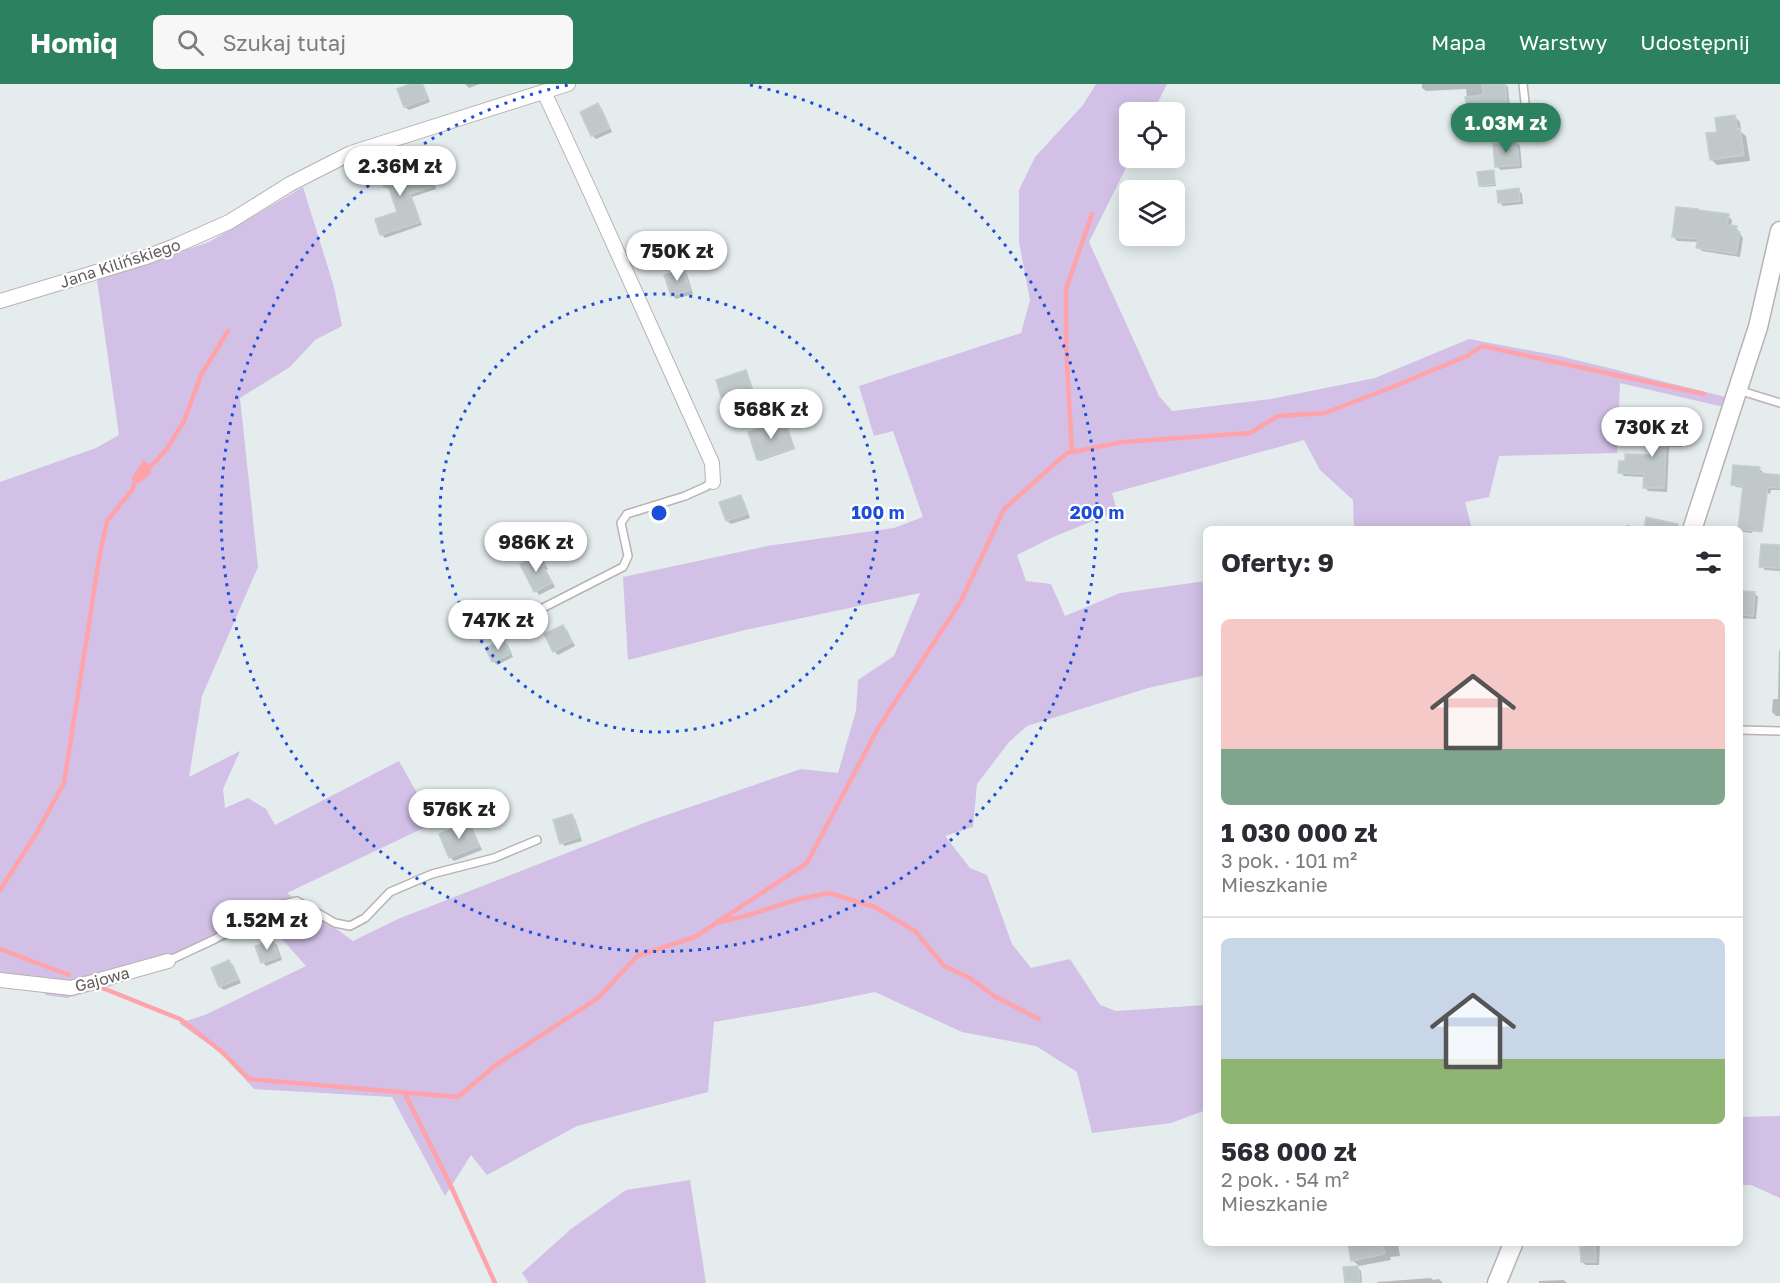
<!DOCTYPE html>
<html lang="pl">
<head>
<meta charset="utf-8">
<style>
  body { margin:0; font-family:"Golos Text",sans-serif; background:#f7f7f7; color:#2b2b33; height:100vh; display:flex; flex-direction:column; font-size:22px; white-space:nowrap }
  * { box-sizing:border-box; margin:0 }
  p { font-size:20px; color:#7c7c81 }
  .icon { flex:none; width:33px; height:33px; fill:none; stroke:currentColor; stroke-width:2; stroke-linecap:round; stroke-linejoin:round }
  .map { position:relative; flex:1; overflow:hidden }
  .side { position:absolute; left:1203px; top:442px; width:540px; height:720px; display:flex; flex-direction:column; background:#fff; border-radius:9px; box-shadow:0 3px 15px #0003 }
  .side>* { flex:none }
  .controls { position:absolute; left:1119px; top:18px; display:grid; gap:12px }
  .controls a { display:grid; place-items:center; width:66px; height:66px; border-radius:9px; background:#fff; box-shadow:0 3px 15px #0003; font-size:30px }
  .price { position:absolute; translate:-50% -51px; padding:0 14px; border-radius:21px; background:#fff; color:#222; font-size:20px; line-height:39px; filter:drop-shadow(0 2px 3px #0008) }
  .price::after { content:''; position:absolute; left:50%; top:36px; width:18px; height:14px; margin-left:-9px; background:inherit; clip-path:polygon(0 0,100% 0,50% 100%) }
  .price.on { background:#2c8160; color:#fff }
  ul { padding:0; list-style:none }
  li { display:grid; align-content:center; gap:12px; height:318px; padding:0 18px }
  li+li { border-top:2px solid #e1e1e2 }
  li span { display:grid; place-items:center; height:186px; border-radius:9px; color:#555 }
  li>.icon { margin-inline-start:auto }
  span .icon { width:108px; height:108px; fill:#fffc; stroke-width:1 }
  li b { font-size:26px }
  h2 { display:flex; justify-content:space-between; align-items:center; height:72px; padding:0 18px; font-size:26px }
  header { display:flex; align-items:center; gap:36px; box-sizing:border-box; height:84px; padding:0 30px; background:#2c8160; color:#fff }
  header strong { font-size:28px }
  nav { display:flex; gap:33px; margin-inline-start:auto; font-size:21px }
  .search { width:420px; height:54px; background:#f7f7f7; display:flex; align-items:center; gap:15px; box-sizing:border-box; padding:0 21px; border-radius:9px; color:#7c7c81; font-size:22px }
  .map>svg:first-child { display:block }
</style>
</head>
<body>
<header>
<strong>Homiq</strong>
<div class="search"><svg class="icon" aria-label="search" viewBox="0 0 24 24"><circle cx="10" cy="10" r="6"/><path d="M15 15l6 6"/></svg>Szukaj tutaj</div>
<nav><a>Mapa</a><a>Warstwy</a><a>Udostępnij</a></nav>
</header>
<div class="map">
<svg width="1780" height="1199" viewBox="0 0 1780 1199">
  <rect width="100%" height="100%" fill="#e4ecee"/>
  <!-- green -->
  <path fill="#d2c0e6" d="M1096,0H1167L1153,28H1130L1131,74L1089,158L1159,312L1172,327L1271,315L1375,294L1469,255L1560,272L1726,313L1724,323L1620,299L1617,369L1499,372L1489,413L1465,418L1472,445H1354L1353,416L1320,386L1304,356L1112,409L1117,427L1051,454L1017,471L1026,497L1051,500L1065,532L1120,509L1206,497V591L1148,604L1027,642L1009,658L977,700L973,743L945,752L970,784L987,791L1012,860L1031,884L1070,875L1100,921L1116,927L1206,921V1026L1171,1039L1092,1049L1077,988L1036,962L962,948L875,908L806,922L714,938L708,1008L577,1042L487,1091L471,1071L445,1112L392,1013L254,1005L221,969L179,939L205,931L306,882L265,836L226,856L169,878L100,889L115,901L67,914L45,911L47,898L0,891V398L96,364L119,351L97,196L209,158L303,103L334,203L342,242L315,256L290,283L240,314L258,483L202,612L189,693L240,667L223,705L225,724L248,714L266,725L275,741L399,677L434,739L287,809L353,857L398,835L649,737L801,685L838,689L856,627L858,596L894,572L920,509L745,546L628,576L623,493L767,462L894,444L923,433L893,347L874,352L859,302L1021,249L1030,216L1019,158V106L1035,73L1083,21Z
    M1780,1032V1114L1751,1101H1740V1033Z
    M690,1096L706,1199H529L522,1189L571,1145L626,1106Z"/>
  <!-- water -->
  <path fill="#ffa3ab" d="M143,376L151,382V390L138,400L131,395Z"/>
  <!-- shadow -->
  <path fill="#0003" d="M414,0H422L424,2L430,18L409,26L405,23L399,6Z
    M465,0H480L469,4Z
    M1422,0H1505L1508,3L1510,24L1475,27L1481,33L1482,48L1458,50L1454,46L1474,29L1468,23L1466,5L1426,7L1422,4Z
    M598,21L602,25L612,48L596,55L592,51L582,28Z
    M1734,32L1740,38L1741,48L1746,52L1750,77L1717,81L1711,75L1719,49Z
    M1516,58L1520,62L1522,84L1501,86L1497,83Z
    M399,75L402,78L409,100L430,93L433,95L436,105L412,113L422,141L385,154L382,151L377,136L399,129L390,105H388L385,103Z
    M1493,88L1496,102L1482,103L1480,102Z
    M1519,106L1522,110L1523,120L1503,122L1499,118Z
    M1728,132L1732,136L1731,143H1736L1743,154L1740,173L1702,167L1698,163L1699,158L1677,157L1674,153Z
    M683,186L687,190L693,210L676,215L672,211Z
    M746,288L754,310L726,320L724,318Z
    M785,338L795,365L760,377L758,375Z
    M1678,342L1682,346V363H1669L1667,408L1648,407L1645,403V393L1624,392L1620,388L1656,372Z
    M1759,385L1763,388L1762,391L1780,392V406H1771L1770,410L1764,408L1752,449L1743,448L1740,444L1744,404L1736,403L1733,400Z
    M740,413L744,417L750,434L731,440L727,437Z
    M1627,441L1648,446H1626Z
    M1583,443L1604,446H1582Z
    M1780,463V487L1765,486L1761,482Z
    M539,472L548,485L546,486L555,503L539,511L536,507L522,480Z
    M1754,509L1758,513L1756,535L1740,534V513Z
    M563,542L567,546L575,562L558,571L554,567Z
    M504,557L508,561L513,573L497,581L493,577Z
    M1779,566H1780V632H1776L1772,628L1773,615H1778Z
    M572,732L575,735L582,757L565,762L561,759Z
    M469,740L472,743L482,766L454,777L450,773Z
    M1740,826L1743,829V851H1740Z
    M273,858L277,861L282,876L266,882L263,878Z
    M229,878L233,881L241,899L224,906L220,903L213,885Z
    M1349,1160H1398L1400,1172L1390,1173L1391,1176L1359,1182L1352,1176Z
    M1579,1160H1600L1599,1181H1586L1582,1178Z
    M1357,1183L1361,1187L1362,1199H1347Z
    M1431,1194L1433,1196L1439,1195L1443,1199H1377V1198Z
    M1564,1196L1567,1199H1539V1197Z"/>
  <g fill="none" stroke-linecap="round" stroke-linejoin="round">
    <!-- stream -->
    <path stroke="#ffa3ab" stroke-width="4.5" d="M1072,368L1066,262V205L1092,130
      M151,382L166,366L184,337L201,291L228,247
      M0,806L36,750L64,699L100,469L107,437L132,406L135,397
      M719,838L745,832L799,815L829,809L875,823L915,847L944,882L970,894L994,912L1039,935
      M0,865L69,891
      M100,903L180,935L221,967L249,995L458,1013L496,981L598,914L637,872L695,853L807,779L878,644L961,517L1004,425L1067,369L1123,358L1250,349L1278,332L1325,329L1390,304L1467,272L1482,262L1704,310
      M404,1008L449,1098L495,1199"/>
  </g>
  <!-- building -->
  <path fill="#c0c8c9" stroke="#c2d0d3" stroke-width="1.5" d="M410,0H422L427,15L404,23L397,5Z
    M1482,0H1505L1507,20L1467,24L1465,13L1483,11Z
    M598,19L609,44L591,52L580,28Z
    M1477,27L1479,45L1453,47L1451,30Z
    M1735,31L1737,45L1740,44L1744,71L1710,76L1706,49L1717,48L1715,34Z
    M1516,57L1519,81L1495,83L1493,60Z
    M399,74L408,99L430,91L434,102L410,110L420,138L380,151L375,135L397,128L388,102L384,103L380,91L384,90L380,80Z
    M1494,86L1495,100L1479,102L1477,88Z
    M1519,104L1520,117L1498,119L1497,107Z
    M1676,123L1698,125V126L1729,130L1727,141L1737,142L1736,148H1740L1736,170L1696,164L1698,155L1672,153Z
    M684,185L690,206L671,212L664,191Z
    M746,286L754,309L723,319L716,296Z
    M785,336L794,364L757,376L748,348Z
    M1654,341H1679V360H1666L1664,404H1643L1644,390L1618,389L1619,377H1625V370L1654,371Z
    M1733,381L1760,383L1759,389L1780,391V404L1768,403L1762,448L1738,445L1743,402L1731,401Z
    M741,411L747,430L726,437L719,418Z
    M1646,433L1678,440V446H1644Z
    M1761,460L1780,461V484L1759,483Z
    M540,470L545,481L543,482L552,499L534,508L520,480Z
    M1743,507L1755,508L1753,532L1740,531V512H1743Z
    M563,541L572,558L553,568L544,550Z
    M504,555L510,570L492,578L485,564Z
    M572,730L579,753L560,760L553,736Z
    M469,738L479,762L449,774L439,750Z
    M273,856L279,873L261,879L255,862Z
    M229,876L238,895L219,903L211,884Z
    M1348,1160H1383L1385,1170L1351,1177Z
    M1580,1160H1595L1596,1178H1581Z
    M1358,1182L1360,1199H1345L1343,1183Z"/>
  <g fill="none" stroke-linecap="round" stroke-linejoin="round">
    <!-- service casing -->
    <g stroke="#b9b2b1" stroke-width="10">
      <path id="service" d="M1523,0L1526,28
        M1738,306L1780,319
        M528,537L531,530L623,483L628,472L621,439L627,430L685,412L705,403L713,398
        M1740,646L1780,647
        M168,877L213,856L278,821L297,817L335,839L350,842L365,834L390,808L432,790L494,774L537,756"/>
    </g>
    <!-- minor casing -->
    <g stroke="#b9b2b1" stroke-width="16">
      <path id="minor" d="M544,8L588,103L712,379L713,398
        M0,217L146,173L175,162L229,138L290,100L351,69L568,0
        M0,896L71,904L168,877"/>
    </g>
    <!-- tertiary casing -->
    <g stroke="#b9b2b1" stroke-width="21">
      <path id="tertiary" d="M1692,446L1758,243L1780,147
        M1497,1199L1513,1160"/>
    </g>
    <!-- service -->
    <use href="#service" stroke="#fff" stroke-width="7"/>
    <!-- minor -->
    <use href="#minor" stroke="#fff" stroke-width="14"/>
    <!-- tertiary -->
    <use href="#tertiary" stroke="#fff" stroke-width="18"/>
  </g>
  <!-- distance rings -->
  <g fill="none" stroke="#1d4ed8" stroke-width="3" stroke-dasharray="3 6">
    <circle cx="659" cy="429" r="219"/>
    <path d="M750 1A438 438 0 1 1 568 1"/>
  </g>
  <g text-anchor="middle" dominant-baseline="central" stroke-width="4.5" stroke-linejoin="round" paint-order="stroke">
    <!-- street labels -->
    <g font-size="16" fill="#645c5c" stroke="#fff">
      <text transform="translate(120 179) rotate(-18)">Jana Kilińskiego</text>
      <text transform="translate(102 895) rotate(-15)">Gajowa</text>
    </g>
  </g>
  <circle cx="659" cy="429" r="9" fill="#1d4ed8" stroke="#fff" stroke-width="3"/>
  <g font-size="18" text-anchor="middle" font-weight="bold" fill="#1d4ed8" stroke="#fff" stroke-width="4.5" stroke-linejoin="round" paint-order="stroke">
    <text x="878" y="435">100 m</text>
    <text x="1097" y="435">200 m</text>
  </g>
</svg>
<div class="controls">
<a><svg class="icon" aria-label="locate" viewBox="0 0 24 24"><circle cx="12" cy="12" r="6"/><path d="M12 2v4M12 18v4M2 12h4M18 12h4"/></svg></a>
<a><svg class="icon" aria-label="layers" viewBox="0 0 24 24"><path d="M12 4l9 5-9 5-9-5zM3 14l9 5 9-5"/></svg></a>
</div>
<b class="price on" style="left:1506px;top:70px">1.03M zł</b>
<b class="price" style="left:400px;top:113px">2.36M zł</b>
<b class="price" style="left:677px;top:198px">750K zł</b>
<b class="price" style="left:771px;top:356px">568K zł</b>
<b class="price" style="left:1652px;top:374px">730K zł</b>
<b class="price" style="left:536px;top:489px">986K zł</b>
<b class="price" style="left:498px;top:567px">747K zł</b>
<b class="price" style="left:459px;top:756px">576K zł</b>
<b class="price" style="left:267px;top:867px">1.52M zł</b>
<section class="side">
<h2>Oferty: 9<svg class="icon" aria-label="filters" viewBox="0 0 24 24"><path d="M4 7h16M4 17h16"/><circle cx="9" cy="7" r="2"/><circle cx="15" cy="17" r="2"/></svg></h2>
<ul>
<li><span style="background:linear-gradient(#f6c9c9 70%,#7fa58c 0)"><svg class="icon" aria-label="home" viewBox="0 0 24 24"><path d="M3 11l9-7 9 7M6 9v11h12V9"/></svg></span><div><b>1 030 000 zł</b><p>3 pok. · 101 m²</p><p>Mieszkanie</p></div></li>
<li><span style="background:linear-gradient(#c9d6e8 65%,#8fb573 0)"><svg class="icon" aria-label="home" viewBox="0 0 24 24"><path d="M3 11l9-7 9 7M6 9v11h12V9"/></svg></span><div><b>568 000 zł</b><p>2 pok. · 54 m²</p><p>Mieszkanie</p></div></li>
</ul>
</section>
</div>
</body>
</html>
